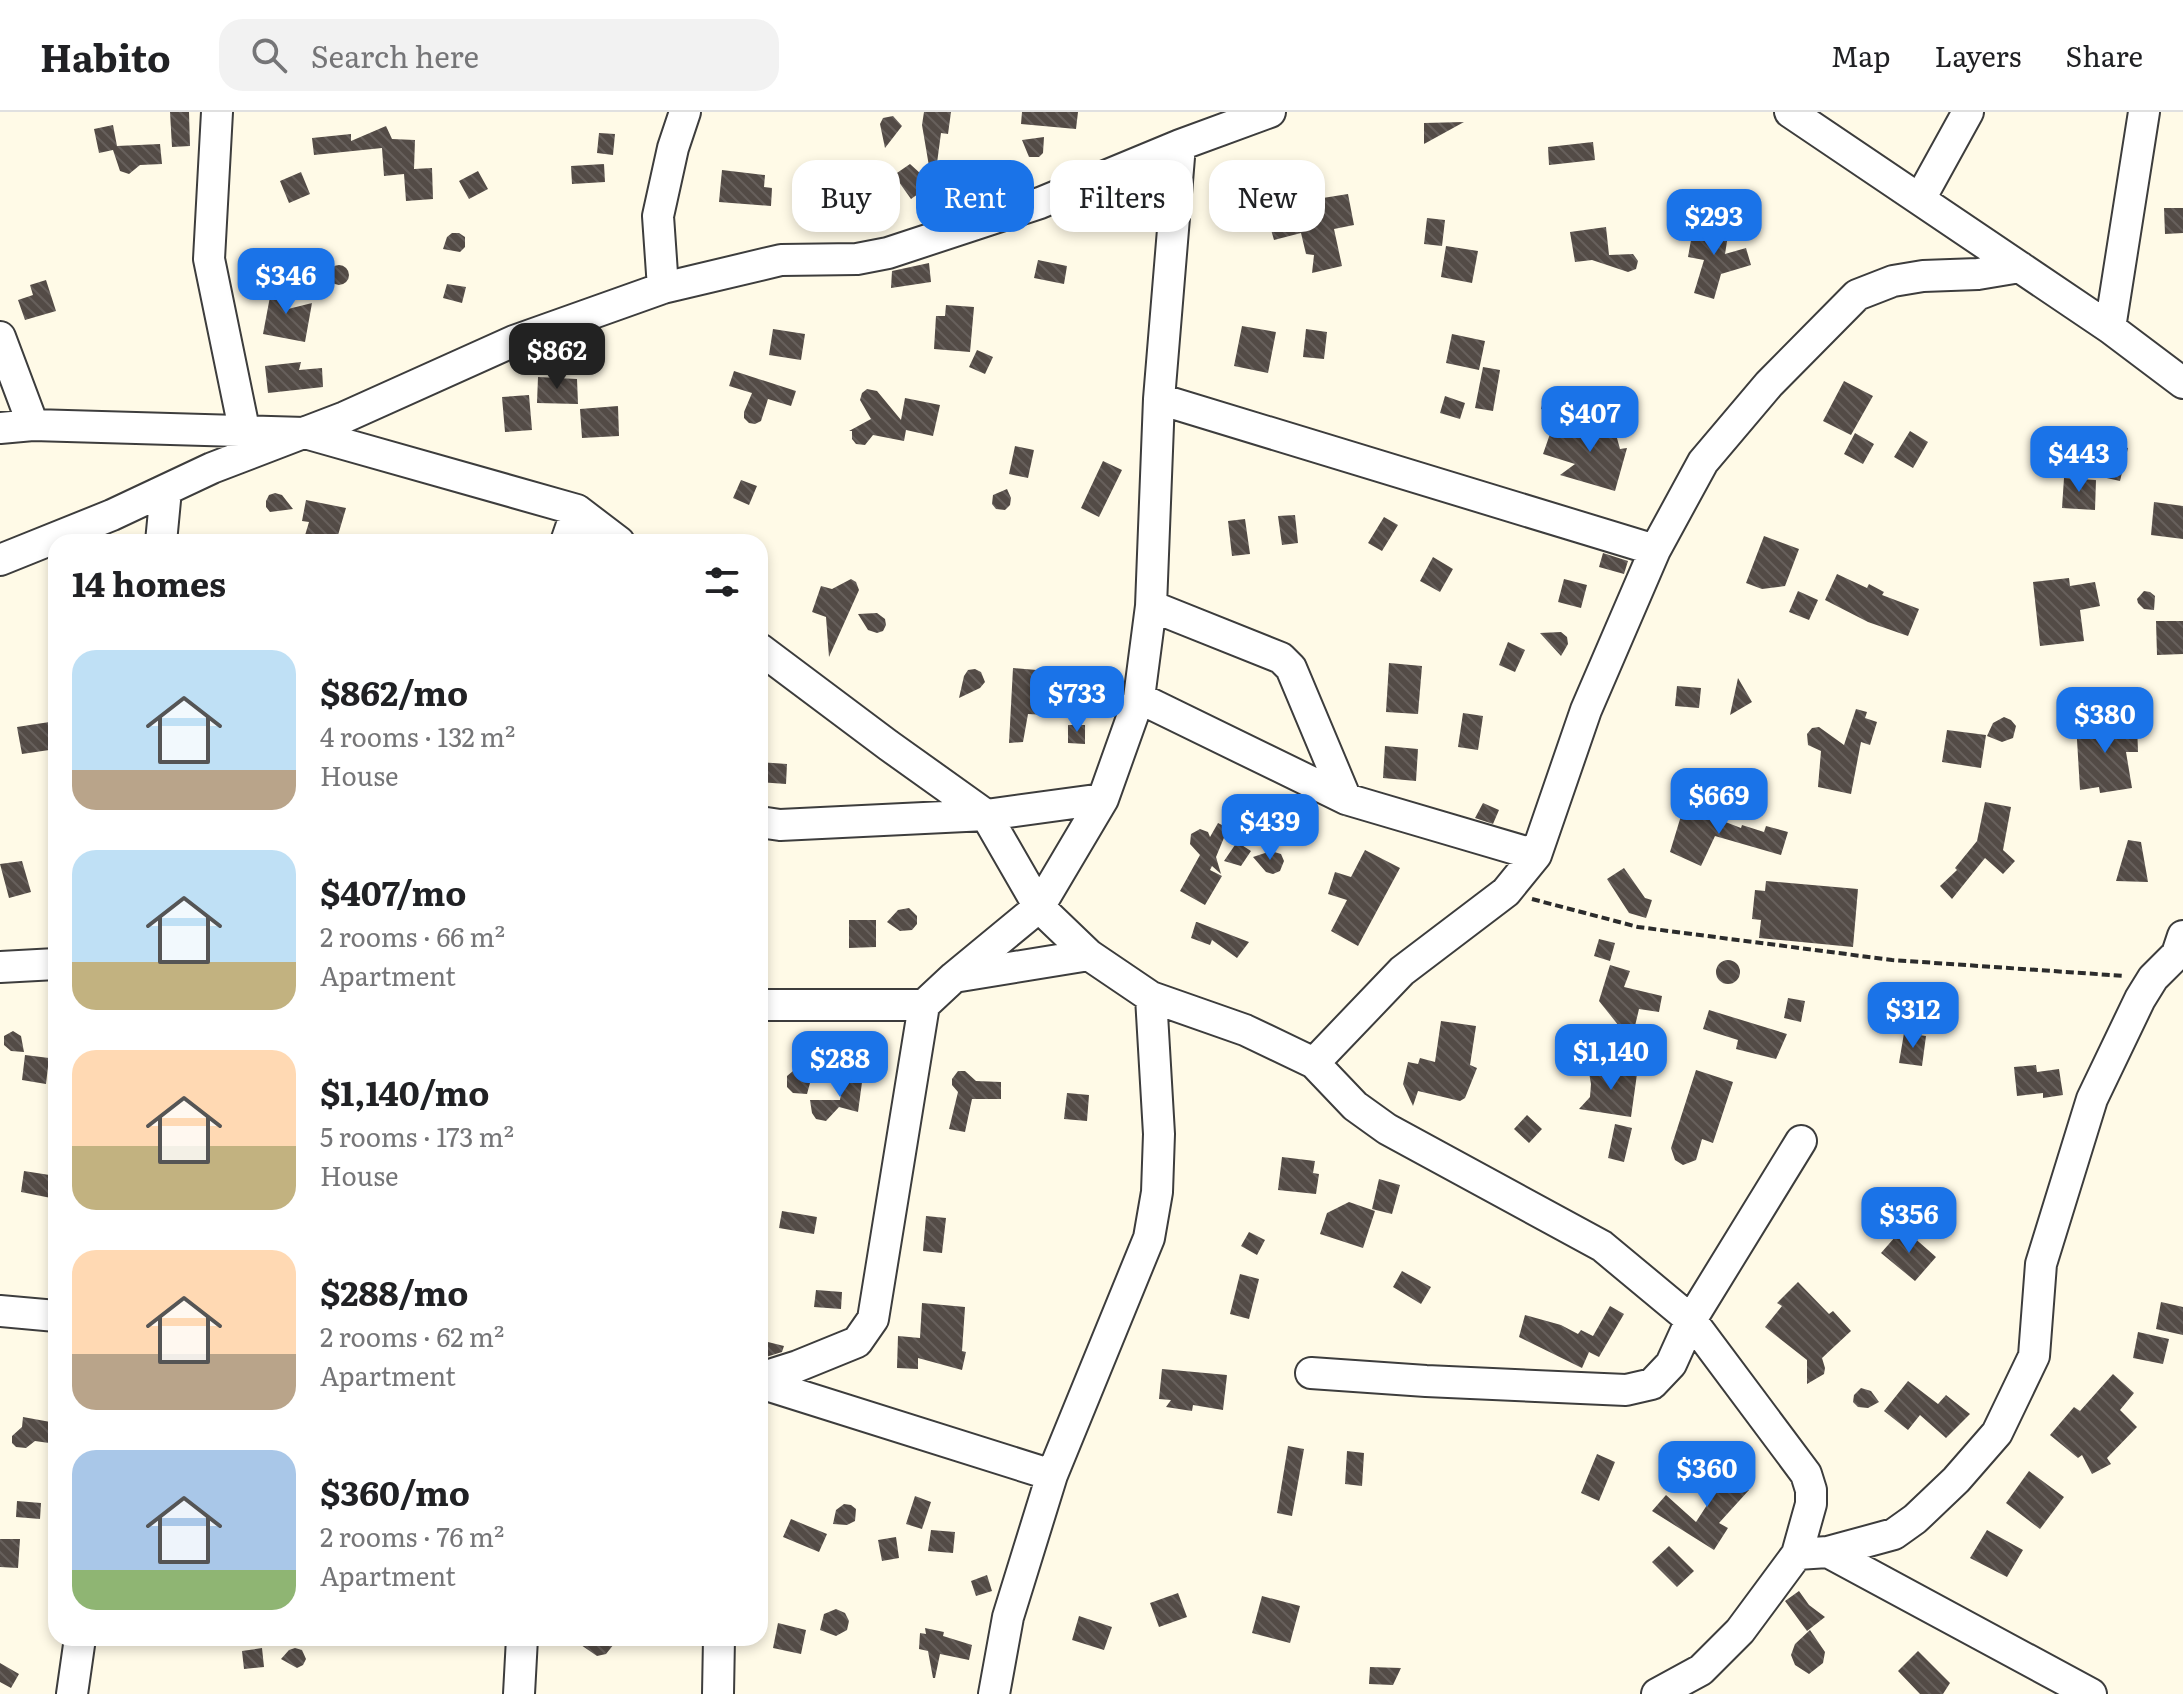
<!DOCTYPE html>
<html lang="en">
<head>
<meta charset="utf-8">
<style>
  body { margin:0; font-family:Literata,serif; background:#f2f2f2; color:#202124; height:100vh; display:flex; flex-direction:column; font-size:30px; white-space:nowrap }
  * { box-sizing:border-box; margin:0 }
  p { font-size:26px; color:#757577 }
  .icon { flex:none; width:44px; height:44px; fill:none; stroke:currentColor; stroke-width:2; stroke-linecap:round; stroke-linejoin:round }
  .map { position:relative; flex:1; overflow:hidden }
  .sheet { position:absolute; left:48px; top:422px; width:720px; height:1112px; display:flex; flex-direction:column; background:#fff; border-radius:24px; box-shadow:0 4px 12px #0003 }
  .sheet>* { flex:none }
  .guide { position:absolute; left:792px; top:48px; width:760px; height:72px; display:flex; gap:16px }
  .price { position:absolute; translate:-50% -68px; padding:0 18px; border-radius:16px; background:#1a73e8; color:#fff; font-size:26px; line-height:52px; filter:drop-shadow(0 2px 4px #0008) }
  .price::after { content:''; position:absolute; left:50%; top:48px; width:24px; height:18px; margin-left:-12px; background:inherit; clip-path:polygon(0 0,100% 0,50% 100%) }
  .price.active { background:#222; color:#fff }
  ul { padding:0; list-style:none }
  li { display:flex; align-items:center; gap:24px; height:200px; padding:0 24px }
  li span { display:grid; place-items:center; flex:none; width:224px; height:160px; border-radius:24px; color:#555 }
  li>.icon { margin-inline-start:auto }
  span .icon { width:96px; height:96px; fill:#fffc; stroke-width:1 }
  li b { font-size:34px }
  h2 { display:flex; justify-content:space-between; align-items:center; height:96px; padding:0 24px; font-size:34px }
  .chip { padding:0 28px; border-radius:24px; background:#fff; box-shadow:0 4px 12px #0003; font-size:28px; line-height:72px }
  .chip.active { background:#1a73e8; color:#fff }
  header { display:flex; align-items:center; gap:48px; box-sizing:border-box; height:112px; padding:0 40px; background:#fff; border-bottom:2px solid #e0e0e0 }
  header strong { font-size:38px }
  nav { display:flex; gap:44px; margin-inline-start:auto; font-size:28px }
  .search { width:560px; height:72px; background:#f2f2f2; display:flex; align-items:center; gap:20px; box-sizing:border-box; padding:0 28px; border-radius:24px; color:#757577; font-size:30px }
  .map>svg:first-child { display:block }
</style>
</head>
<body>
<header>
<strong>Habito</strong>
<div class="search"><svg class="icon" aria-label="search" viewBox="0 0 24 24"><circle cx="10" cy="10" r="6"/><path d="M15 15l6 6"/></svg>Search here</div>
<nav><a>Map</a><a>Layers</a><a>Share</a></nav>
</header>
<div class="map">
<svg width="2183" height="1582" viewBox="0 0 2183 1582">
  <defs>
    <pattern id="building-back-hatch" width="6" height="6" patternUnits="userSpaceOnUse" patternTransform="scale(2)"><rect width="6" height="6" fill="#534b46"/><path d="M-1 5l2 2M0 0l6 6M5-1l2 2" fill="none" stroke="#67605c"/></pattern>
  </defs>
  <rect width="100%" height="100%" fill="#fffae7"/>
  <!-- building -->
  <path fill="url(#building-back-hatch)" d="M170,0H189L190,34L172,35Z
    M924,0H951L948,22L941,21L935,66H931L922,13Z
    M1022,0H1078L1076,17L1021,12Z
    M893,4L902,14L885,36L880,12L883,6Z
    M1464,10L1424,32V11Z
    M113,13L117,34L160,32L162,52L140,53L129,62L120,59L113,38L99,41L94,17Z
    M386,14L392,27L415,28L414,57L432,56L433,87L406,89L404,62L384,64L382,36L314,43L312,26L351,22V29Z
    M599,21L615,22L613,43L597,41Z
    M1044,25L1043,41L1039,45H1029L1022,28Z
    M1593,30L1595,48L1549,53L1548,35Z
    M604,52L605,70L572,72L571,54Z
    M910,52L932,72L911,87L894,63Z
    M722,58L765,63L764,75L772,76L771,94L719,90Z
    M478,59L488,77L469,87L459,69Z
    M301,60L310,82L289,91L280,69Z
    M1303,81L1304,89L1348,82L1354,113L1334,117L1342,154L1312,161L1314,143L1306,142L1301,121L1274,128L1263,90Z
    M2164,96H2183V121L2165,122Z
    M1427,106L1445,108L1442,134L1424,132Z
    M1694,111L1729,117L1725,142L1746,136L1751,153L1721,162L1714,187L1694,181L1704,148L1688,145Z
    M1606,115L1609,143L1633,142L1638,149L1636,157L1628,160L1592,148L1575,150L1570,120Z
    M452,121H459L465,125V135L460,140L443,137L447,125Z
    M1446,134L1478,139L1472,171L1441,165Z
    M1038,148L1067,154L1064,172L1034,166Z
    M929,151L931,170L891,176L892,159Z
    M329 163a10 10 0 1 1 20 0a10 10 0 1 1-20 0Z
    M275,158H279L284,198L312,191L305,230L263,222Z
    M46,168L56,199L25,208L18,188L33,183L30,173Z
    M447,172L466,175L462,191L443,186Z
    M946,193L974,195L970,240L934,237L936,204H945Z
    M1242,214L1276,220L1268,261L1234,254Z
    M773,217L805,222L801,248L769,243Z
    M1306,217L1327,220L1324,247L1303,245Z
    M1452,222L1485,229L1479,258L1446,251Z
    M977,238L993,245L985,262L969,255Z
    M301,250L299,258L322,256L323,275L268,281L265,254Z
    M1483,255L1500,258L1493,299L1475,296Z
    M734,259L796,279L791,294L768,287L761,309L755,312L749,311L744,306V300L752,281L729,274Z
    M538,265L577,267L578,292L537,291Z
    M1844,269L1873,284L1851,323L1823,309Z
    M867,277L877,279L901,308L905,286L940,293L933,324L906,318L904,329L873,323L865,333L856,332L852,327V319H849L871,307L860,288L862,281Z
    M1545,281L1565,285L1562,301L1541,297Z
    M529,283L532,318L505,320L502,285Z
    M1445,284L1465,291L1460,307L1440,301Z
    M618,294L619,324L582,326L580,297Z
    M1612,308L1620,337L1627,336L1615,379L1560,363L1575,352L1543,342L1550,322Z
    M1910,319L1928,330L1913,356L1894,345Z
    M1855,321L1874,332L1863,352L1844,342Z
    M2110,331L2128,336L2120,369L2102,365Z
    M1015,334L1034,338L1028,366L1009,362Z
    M1103,349L1122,358L1099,405L1081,396Z
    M2064,366L2096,368L2095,398L2062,396Z
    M741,368L757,374L749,393L733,386Z
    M1007,377L1011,386L1010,393L1005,398L996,397L992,392L993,383Z
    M275,381L282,383L293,397L270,400L266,395V389L269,383Z
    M306,388L346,396L336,430H303L309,410L302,409Z
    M2154,390L2183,394V427L2151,423Z
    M1295,403L1298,431L1282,433L1278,404Z
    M1384,405L1398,413L1382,439L1368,431Z
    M1245,407L1250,442L1232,444L1228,409Z
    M1764,424L1799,437L1785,474L1762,477L1746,471Z
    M1603,441L1628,449L1624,462L1599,455Z
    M1433,445L1453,457L1440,480L1420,469Z
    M1837,462L1867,476L1869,472L1884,480L1882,483L1919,497L1908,524L1868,510L1825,488Z
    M2069,466L2070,474L2095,470L2100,494L2080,498L2084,529L2040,534L2033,470Z
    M851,467L856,470L859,478L829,545L826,505L812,500L821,474L832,477Z
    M1564,467L1587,473L1581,496L1558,490Z
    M1798,479L1818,488L1809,508L1789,500Z
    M2144,479L2150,480L2155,484L2154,498L2144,497L2138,491L2137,487Z
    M877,501L885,507L886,513L883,519L877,521L868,518L858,502Z
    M2156,509H2183V542L2157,543Z
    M1561,520L1567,525L1568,532L1561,544L1540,521Z
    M1508,530L1525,538L1515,560L1499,553Z
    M1389,551L1422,554L1418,602L1386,600Z
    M1013,556L1049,559L1046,603L1028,602L1023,630L1009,631Z
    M975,557L981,560L985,570L980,576L959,586L964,564L968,558Z
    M1738,566L1752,590L1730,603Z
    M1677,574L1701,576L1699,596L1675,594Z
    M1856,597L1867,600L1865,606L1877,610L1870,633L1861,630L1851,682L1818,675L1821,639L1808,633L1807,622L1812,616L1819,615L1844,633Z
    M1463,601L1483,604L1478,638L1458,635Z
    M2004,605L2011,608L2016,614L2013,626L2002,630L1987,624L1993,611Z
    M56,609V637L22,642L17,615Z
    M2076,611L2137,612L2138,640H2126L2132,676L2100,681L2099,675L2080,678Z
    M1068,613H1085V632L1068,631Z
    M1947,618L1986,623L1981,656L1942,650Z
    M1385,634L1418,637L1416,669L1383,666Z
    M760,650L787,652L786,672L760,670Z
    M1985,690L2011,695L2003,738L2015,749L2003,762L1985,746L1952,787L1940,774L1957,758L1955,756L1977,729Z
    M1483,691L1499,698L1493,712L1475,706Z
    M1684,694L1741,716L1742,713L1764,720L1766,714L1788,720L1781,743L1715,724L1701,754L1670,740Z
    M1218,711L1228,716L1216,745L1221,762L1212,754L1210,758L1222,764L1205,793L1180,779L1200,743L1190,732L1191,722L1200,717L1208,720L1210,725Z
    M2128,728L2141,730L2148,770L2116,769Z
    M1237,730L1251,739L1241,754L1224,749Z
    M1365,738L1400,756L1358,834L1331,819L1347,788L1328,782L1335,760L1351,765Z
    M1271,739L1281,742L1284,749L1280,759L1273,762L1266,760L1253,745Z
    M22,749L31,780L9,786L0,752Z
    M1624,756L1645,786L1652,788L1646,806L1629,801L1607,767Z
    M1766,769L1858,777L1853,835L1759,826L1761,808L1752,807L1755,778L1765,779Z
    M909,796L917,804V812L912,818L900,819L887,810L898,798Z
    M849,808H876V835L849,836Z
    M1196,810H1197L1249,830L1237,846L1212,828L1210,833L1191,826Z
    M1599,827L1615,831L1610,849L1594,844Z
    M1716 860a12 12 0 1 1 24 0a12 12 0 1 1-24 0Z
    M1610,853L1630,859L1624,875L1662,884L1659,900L1639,897L1635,914L1625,917L1619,914L1599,889Z
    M1788,886L1805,889L1801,910L1784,906Z
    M1709,898L1787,922L1776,947L1736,937L1738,928L1703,917Z
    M1441,909L1476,914L1470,953L1477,956L1465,986L1460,989L1418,979L1413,994L1403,972L1408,950L1418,952L1420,946L1435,950Z
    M13,919L21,924L24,940L11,939L4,933V924Z
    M1904,921L1926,924L1922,954L1899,951Z
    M25,943L49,946L46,972L22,968Z
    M2036,953L2037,960L2059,957L2063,983L2043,986V981L2017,984L2014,955Z
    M1588,955L1637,962L1631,1005L1579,997L1590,985L1591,972Z
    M1696,958L1733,970L1713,1031L1702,1027L1696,1048L1683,1053L1675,1048L1671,1036Z
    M793,959H801L807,963L810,971L807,982L793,981L787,975V964Z
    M958,959H965L976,969L1001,970V987H972L965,1020L949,1017L958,980L952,973V967Z
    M844,961L863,963L858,1000L839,995L826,1009L816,1007L812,1001L810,988H840Z
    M1067,981L1089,983L1087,1009L1064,1007Z
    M1527,1003L1542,1017L1529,1031L1514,1017Z
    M1615,1012L1632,1016L1624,1050L1608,1046Z
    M1282,1045L1315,1049L1313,1061L1319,1062L1316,1082L1278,1078Z
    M24,1059L56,1064V1087L21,1080Z
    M1379,1067L1400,1073L1392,1102L1372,1097Z
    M1349,1090L1375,1099L1363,1136L1320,1122L1327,1101Z
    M782,1099L817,1105L814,1122L779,1116Z
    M926,1104L946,1106L942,1141L923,1139Z
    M1903,1116L1936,1145L1915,1169L1881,1141Z
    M1249,1120L1265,1128L1257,1143L1241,1134Z
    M1402,1159L1431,1175L1421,1192L1393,1175Z
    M1240,1162L1259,1167L1249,1207L1230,1202Z
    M1798,1170L1829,1202L1833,1199L1851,1219L1822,1246L1825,1256L1824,1262L1807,1272V1248L1765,1215L1782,1194L1777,1191Z
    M816,1178L842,1180L841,1197L814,1195Z
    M2161,1190L2183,1195V1223L2156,1217Z
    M922,1191L965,1195L962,1239L966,1240L962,1258L918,1246V1257L897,1256L898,1224L920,1226Z
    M1610,1194L1624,1202L1599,1245L1589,1240L1582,1256L1519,1225L1525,1203L1561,1213L1578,1222L1581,1218L1593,1224Z
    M2138,1220L2169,1227L2163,1252L2133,1246Z
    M760,1228L784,1234L782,1240L760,1247Z
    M1162,1257L1227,1263L1223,1298L1193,1293L1192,1299L1166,1295L1171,1288L1159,1287Z
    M2113,1262L2134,1281L2120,1298L2137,1315L2107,1346L2111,1352L2092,1362L2082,1343L2078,1346L2050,1323L2074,1295L2080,1299Z
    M1908,1269L1938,1292L1946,1283L1970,1302L1946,1326L1920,1303L1908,1318L1884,1299Z
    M1861,1276L1871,1279L1879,1290L1868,1296L1858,1295L1853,1290L1854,1283Z
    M23,1305L56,1311V1332L35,1329L26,1336L16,1335L12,1331V1324L22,1315Z
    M1288,1334L1304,1337L1292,1404L1277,1401Z
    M1347,1339L1364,1341L1362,1374L1345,1372Z
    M1597,1342L1615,1350L1599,1389L1581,1381Z
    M1717,1350L1749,1378L1719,1411L1728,1416L1714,1438L1652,1399L1666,1383L1696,1410L1718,1376L1704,1364Z
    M2029,1359L2064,1385L2040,1417L2006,1391Z
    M915,1384L931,1390L922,1417L906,1412Z
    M17,1389L41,1391L40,1407L16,1405Z
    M844,1392L851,1393L856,1397L855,1409L847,1413L833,1412L836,1398Z
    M791,1407L827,1422L819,1440L783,1425Z
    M931,1418L955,1420L953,1441L928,1439Z
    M1987,1418L2023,1438L2007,1465L1970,1446Z
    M896,1425L899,1446L882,1449L878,1428Z
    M0,1427H20L18,1456L0,1455Z
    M1669,1434L1694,1459L1677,1475L1652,1450Z
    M987,1463L992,1479L976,1484L971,1469Z
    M1799,1479L1809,1493L1825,1505L1807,1519L1785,1489Z
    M1178,1481L1187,1505L1159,1515L1150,1491Z
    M1262,1484L1300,1494L1290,1531L1252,1521Z
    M836,1497L845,1501L849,1509L847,1518L836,1524L820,1518L824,1502Z
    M1079,1504L1112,1515L1104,1538L1072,1528Z
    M778,1511L806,1518L801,1542L773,1536Z
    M925,1516L944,1520L943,1524L972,1533L969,1548L940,1542L935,1566H933L928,1539L919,1537L920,1521L926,1522Z
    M1810,1518L1825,1540L1823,1551L1809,1562L1795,1553L1791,1543L1795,1532Z
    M594,1526H604L614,1532L606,1542L597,1544L581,1533Z
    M262,1536L264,1555L244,1557L242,1539Z
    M295,1536L302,1538L306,1547L303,1553L297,1556L281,1547L289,1538Z
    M1918,1539L1950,1571L1943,1582H1920L1898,1559Z
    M0,1551L19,1562L11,1576L0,1570Z
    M1370,1555L1401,1556L1393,1573L1369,1572Z"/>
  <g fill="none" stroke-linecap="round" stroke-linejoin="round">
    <!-- minor casing -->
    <g stroke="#3d3d3d" stroke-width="34">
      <path id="minor" d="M217,0L209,147L244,317
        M1790,0L2110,216L2183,271
        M1920,87L1968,0
        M663,176L658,104L673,36L685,0
        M2110,216L2144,0
        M0,225L33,313
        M1159,287L1655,438
        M0,316L33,313L305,321L577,398L619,430
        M161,430L166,378
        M566,430L577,398
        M0,448L112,403L212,356L345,305L514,229L663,176L781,148L857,147L888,141L1040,91L1180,33L1270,0
        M1151,494L1281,546L1291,556L1346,687
        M760,537L888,633L986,703L1039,795L1089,843L1151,885L1245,918L1314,951L1355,994L1387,1017L1602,1134L1691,1208L1806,1362L1811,1378V1392L1797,1442L1740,1519L1701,1558L1657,1582
        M1139,586L1346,687L1536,743
        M760,710L780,713L986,703L1103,687
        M0,855L56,852
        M954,865L1039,795L1103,687L1139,586L1151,494L1159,287L1180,33
        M760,893H924
        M1314,951L1402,859L1506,780L1536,743L1586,598L1655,438L1703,350L1769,272L1857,183L1893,169L1923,164L1978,162L2020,155
        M0,1199L56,1204
        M1311,1261L1426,1269L1626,1278L1652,1272L1671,1252L1691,1208L1801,1029
        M760,1266L798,1254L857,1230L873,1207L924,893L954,865L1089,843
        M760,1271L1052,1363
        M1828,1440L2091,1582
        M1797,1442L1828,1440L1894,1422L1915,1407L1956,1368L1997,1321L2034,1244L2041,1152L2092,987L2140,887L2153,866L2177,842L2183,824
        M72,1582L80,1526
        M519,1582L522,1526
        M718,1582L719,1526
        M994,1582L1008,1505L1052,1363L1149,1126L1157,1080L1159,1022L1151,885"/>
    </g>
    <!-- path -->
    <path stroke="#2c2c2c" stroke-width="4" stroke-dasharray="8 4" stroke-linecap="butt" d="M1532,787L1638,815L1892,848L2125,864"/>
    <!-- minor -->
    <use href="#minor" stroke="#fff" stroke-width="30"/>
  </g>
</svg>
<b class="price" style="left:1714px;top:145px">$293</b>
<b class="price" style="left:286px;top:204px">$346</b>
<b class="price active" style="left:557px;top:279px">$862</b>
<b class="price" style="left:1590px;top:342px">$407</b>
<b class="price" style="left:2079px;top:382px">$443</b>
<b class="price" style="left:1077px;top:622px">$733</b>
<b class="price" style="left:2105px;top:643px">$380</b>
<b class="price" style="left:1719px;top:724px">$669</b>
<b class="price" style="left:1270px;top:750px">$439</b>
<b class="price" style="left:1913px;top:938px">$312</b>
<b class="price" style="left:1611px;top:980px">$1,140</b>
<b class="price" style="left:840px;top:987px">$288</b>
<b class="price" style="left:1909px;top:1143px">$356</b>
<b class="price" style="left:1707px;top:1397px">$360</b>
<div class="guide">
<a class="chip">Buy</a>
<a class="chip active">Rent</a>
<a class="chip">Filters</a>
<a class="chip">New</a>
</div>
<section class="sheet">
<h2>14 homes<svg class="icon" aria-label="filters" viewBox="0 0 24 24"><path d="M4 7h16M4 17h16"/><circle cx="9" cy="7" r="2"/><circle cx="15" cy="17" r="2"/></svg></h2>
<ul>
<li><span style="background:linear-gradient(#bfe0f5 75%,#b9a48a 0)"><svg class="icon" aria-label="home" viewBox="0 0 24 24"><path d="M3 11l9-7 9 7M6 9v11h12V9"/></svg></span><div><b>$862/mo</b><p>4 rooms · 132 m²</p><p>House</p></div></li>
<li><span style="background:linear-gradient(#bfe0f5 70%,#c2b280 0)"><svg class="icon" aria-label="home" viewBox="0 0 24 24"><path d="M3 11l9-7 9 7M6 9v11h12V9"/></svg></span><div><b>$407/mo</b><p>2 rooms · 66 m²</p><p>Apartment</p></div></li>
<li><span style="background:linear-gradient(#ffd9b3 60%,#c2b280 0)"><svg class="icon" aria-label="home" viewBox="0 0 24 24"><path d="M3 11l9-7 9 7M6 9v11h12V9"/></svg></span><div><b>$1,140/mo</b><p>5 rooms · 173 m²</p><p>House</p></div></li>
<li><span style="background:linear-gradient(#ffd9b3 65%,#b9a48a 0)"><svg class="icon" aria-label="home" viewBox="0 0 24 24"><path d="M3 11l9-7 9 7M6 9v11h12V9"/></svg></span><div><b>$288/mo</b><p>2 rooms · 62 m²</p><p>Apartment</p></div></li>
<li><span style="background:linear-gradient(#a9c7e8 75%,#8fb573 0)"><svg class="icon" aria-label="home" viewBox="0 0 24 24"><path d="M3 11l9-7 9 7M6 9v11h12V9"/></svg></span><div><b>$360/mo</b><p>2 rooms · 76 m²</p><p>Apartment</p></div></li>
</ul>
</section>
</div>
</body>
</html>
